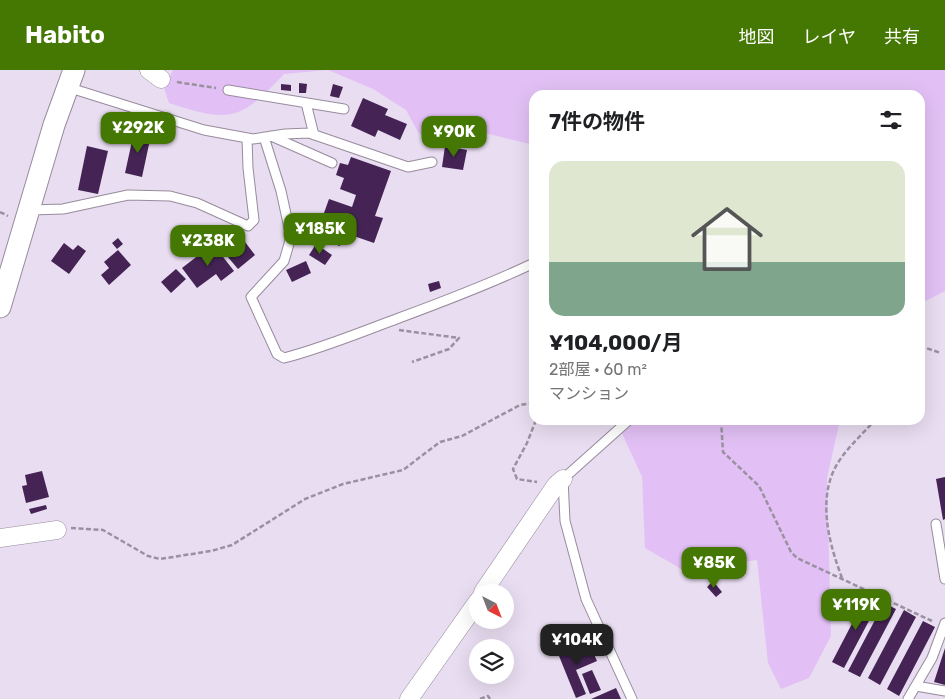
<!DOCTYPE html>
<html lang="ja">
<head>
<meta charset="utf-8">
<style>
  body { margin:0; font-family:Rubik,"Noto Sans JP",sans-serif; background:#f6f6f6; color:#202124; height:100vh; display:flex; flex-direction:column; font-size:19px; white-space:nowrap }
  * { box-sizing:border-box; margin:0 }
  p { font-size:16px; color:#757577 }
  .icon { flex:none; width:28px; height:28px; fill:none; stroke:currentColor; stroke-width:2; stroke-linecap:round; stroke-linejoin:round }
  .map { position:relative; flex:1; overflow:hidden }
  .drawer { position:absolute; left:529px; top:20px; width:396px; height:335px; display:flex; flex-direction:column; background:#fff; border-radius:15px; box-shadow:0 5px 20px #0002 }
  .drawer>* { flex:none }
  .needle { width:32px; rotate:138deg }
  .fabs { position:absolute; left:469px; top:514px; display:grid; gap:10px }
  .fabs a { display:grid; place-items:center; width:45px; height:45px; border-radius:50%; background:#fff; box-shadow:0 5px 20px #0002; font-size:25px }
  .price { position:absolute; translate:-50% -42px; padding:0 11px; border-radius:10px; background:#447803; color:#fff; font-size:16px; line-height:32px; filter:drop-shadow(0 1px 2px #0008) }
  .price::after { content:''; position:absolute; left:50%; top:30px; width:15px; height:11px; margin-left:-8px; background:inherit; clip-path:polygon(0 0,100% 0,50% 100%) }
  .price.selected { background:#222; color:#fff }
  ul { padding:0; list-style:none }
  li { display:grid; align-content:center; gap:10px; height:265px; padding:0 20px }
  li+li { border-top:1px solid #e0e0e0 }
  li span { display:grid; place-items:center; height:155px; border-radius:15px; color:#555 }
  li>.icon { margin-inline-start:auto }
  span .icon { width:90px; height:90px; fill:#fffc; stroke-width:1 }
  li b { font-size:21px }
  h2 { display:flex; justify-content:space-between; align-items:center; height:60px; padding:0 20px; font-size:21px }
  header { display:flex; align-items:center; gap:30px; box-sizing:border-box; height:70px; padding:0 25px; background:#447803; color:#fff }
  header strong { font-size:24px }
  nav { display:flex; gap:28px; margin-inline-start:auto; font-size:18px }
  .map>svg:first-child { display:block }
</style>
</head>
<body>
<header>
<strong>Habito</strong>
<nav><a>地図</a><a>レイヤ</a><a>共有</a></nav>
</header>
<div class="map">
<svg width="945" height="629" viewBox="0 0 945 629">
  <rect width="100%" height="100%" fill="#e9ddf1"/>
  <!-- green -->
  <path fill="#e2c0f5" d="M173,0H945V221L920,234V25H534V75L468,59L425,69L418,62L406,40L373,19L328,0L284,4C240,51 230,53 169,33L164,18Z
    M616,350H840L827,408L831,566L809,608L781,619L768,593L757,490L683,500L645,478L642,407Z"/>
  <!-- building -->
  <path fill="#452455" d="M299,13L307,14L306,23H299Z
    M281,14L291,15V21L281,20Z
    M333,14L343,17L339,28L330,26Z
    M363,28L388,39L385,45L407,54L400,70L378,60L375,67L351,56Z
    M134,62L151,65L142,107L125,103Z
    M87,76L108,81L98,124L78,120Z
    M445,76L467,80L463,100L442,97Z
    M351,87L391,101L375,146L383,148L374,173L345,163L340,176L315,168L329,129L352,137L356,125L340,119L344,108L336,105L340,93L348,95Z
    M230,165L235,170L224,179L220,173Z
    M118,168L123,174L117,179L112,173Z
    M245,172L255,185L238,199L227,186Z
    M64,173L73,180L78,175L86,181L69,204L51,191Z
    M213,174L234,201L221,211L216,204L197,218L182,198Z
    M316,174L332,185L325,195L309,185Z
    M118,180L131,195L109,215L101,205L109,198L104,192Z
    M306,191L311,203L292,212L286,200Z
    M176,199L186,209L171,223L161,212Z
    M439,211L441,218L430,222L428,214Z
    M42,401L49,427L26,433L22,416L27,415L25,405Z
    M945,407V449L943,450L936,409Z
    M46,435L47,439L31,444L29,439Z
    M713,511L722,522L716,527L707,517Z
    M868,523L880,530L844,598L832,592Z
    M884,533L896,539L860,607L848,601Z
    M904,540L916,547L880,615L868,608Z
    M923,551L935,557L899,626L887,619Z
    M589,573L597,591L576,600L586,624L576,628L559,586Z
    M945,578V615L934,612Z
    M592,600L601,620L590,624L582,604Z
    M616,618L621,629H591Z"/>
  <g fill="none" stroke-linecap="round" stroke-linejoin="round">
    <!-- service casing -->
    <g stroke="#978b9d" stroke-width="11">
      <path id="service" d="M67,17L204,60L253,69L285,64L309,63L408,97L432,92
        M228,20L344,39
        M306,33L314,65
        M271,66L332,93
        M264,67L281,121L291,167L284,191L251,227L277,284L284,288C323,278 361,262 399,248C445,231 490,214 534,193
        M31,140L63,139L128,125L170,126L197,133L248,156L254,150L248,98L247,68
        M629,350L563,409L565,451L586,529L632,629
        M936,454L945,509
        M916,616L945,621
        M908,629L932,588L945,553"/>
    </g>
    <!-- minor casing -->
    <g stroke="#978b9d" stroke-width="19">
      <path id="minor" d="M149,0L161,9
        M0,468L57,460
        M483,522L556,415L563,409
        M409,629L478,531"/>
    </g>
    <!-- tertiary casing -->
    <g stroke="#978b9d" stroke-width="23">
      <path id="tertiary" d="M0,237L54,55L74,0"/>
    </g>
    <!-- path -->
    <path stroke="#9a91a0" stroke-width="2.5" stroke-dasharray="5 2.5" stroke-linecap="butt" d="M177,12L216,18
      M0,142L8,146
      M399,260L459,268L449,279L412,292
      M920,276L941,283
      M536,350L527,373L513,399L517,409L537,412
      M721,350L723,382L759,416L791,482L797,488L932,551
      M71,458L103,460L148,486L160,489L211,481L232,475L305,429L343,414L403,400L440,372L462,366L520,335L534,333
      M842,508C830,476 818,434 834,400C843,381 861,366 875,350
      M480,629L488,626L490,629"/>
    <!-- service -->
    <use href="#service" stroke="#fff" stroke-width="9"/>
    <!-- minor -->
    <use href="#minor" stroke="#fff" stroke-width="18"/>
    <!-- tertiary -->
    <use href="#tertiary" stroke="#fff" stroke-width="21"/>
  </g>
</svg>
<div class="fabs">
<a><svg class="needle" viewBox="-14 -14 28 28"><path d="M0-13l5 13h-10z" fill="#e53935"/><path d="M0 13l5-13h-10z" fill="#757577"/></svg></a>
<a><svg class="icon" aria-label="layers" viewBox="0 0 24 24"><path d="M12 4l9 5-9 5-9-5zM3 14l9 5 9-5"/></svg></a>
</div>
<b class="price" style="left:138px;top:84px">¥292K</b>
<b class="price" style="left:454px;top:88px">¥90K</b>
<b class="price" style="left:320px;top:185px">¥185K</b>
<b class="price" style="left:208px;top:197px">¥238K</b>
<b class="price" style="left:714px;top:519px">¥85K</b>
<b class="price" style="left:856px;top:561px">¥119K</b>
<b class="price selected" style="left:577px;top:596px">¥104K</b>
<section class="drawer">
<h2>7件の物件<svg class="icon" aria-label="filters" viewBox="0 0 24 24"><path d="M4 7h16M4 17h16"/><circle cx="9" cy="7" r="2"/><circle cx="15" cy="17" r="2"/></svg></h2>
<ul>
<li><span style="background:linear-gradient(#dfe7d0 65%,#7fa58c 0)"><svg class="icon" aria-label="home" viewBox="0 0 24 24"><path d="M3 11l9-7 9 7M6 9v11h12V9"/></svg></span><div><b>¥104,000/月</b><p>2部屋 · 60 m²</p><p>マンション</p></div></li>
</ul>
</section>
</div>
</body>
</html>
